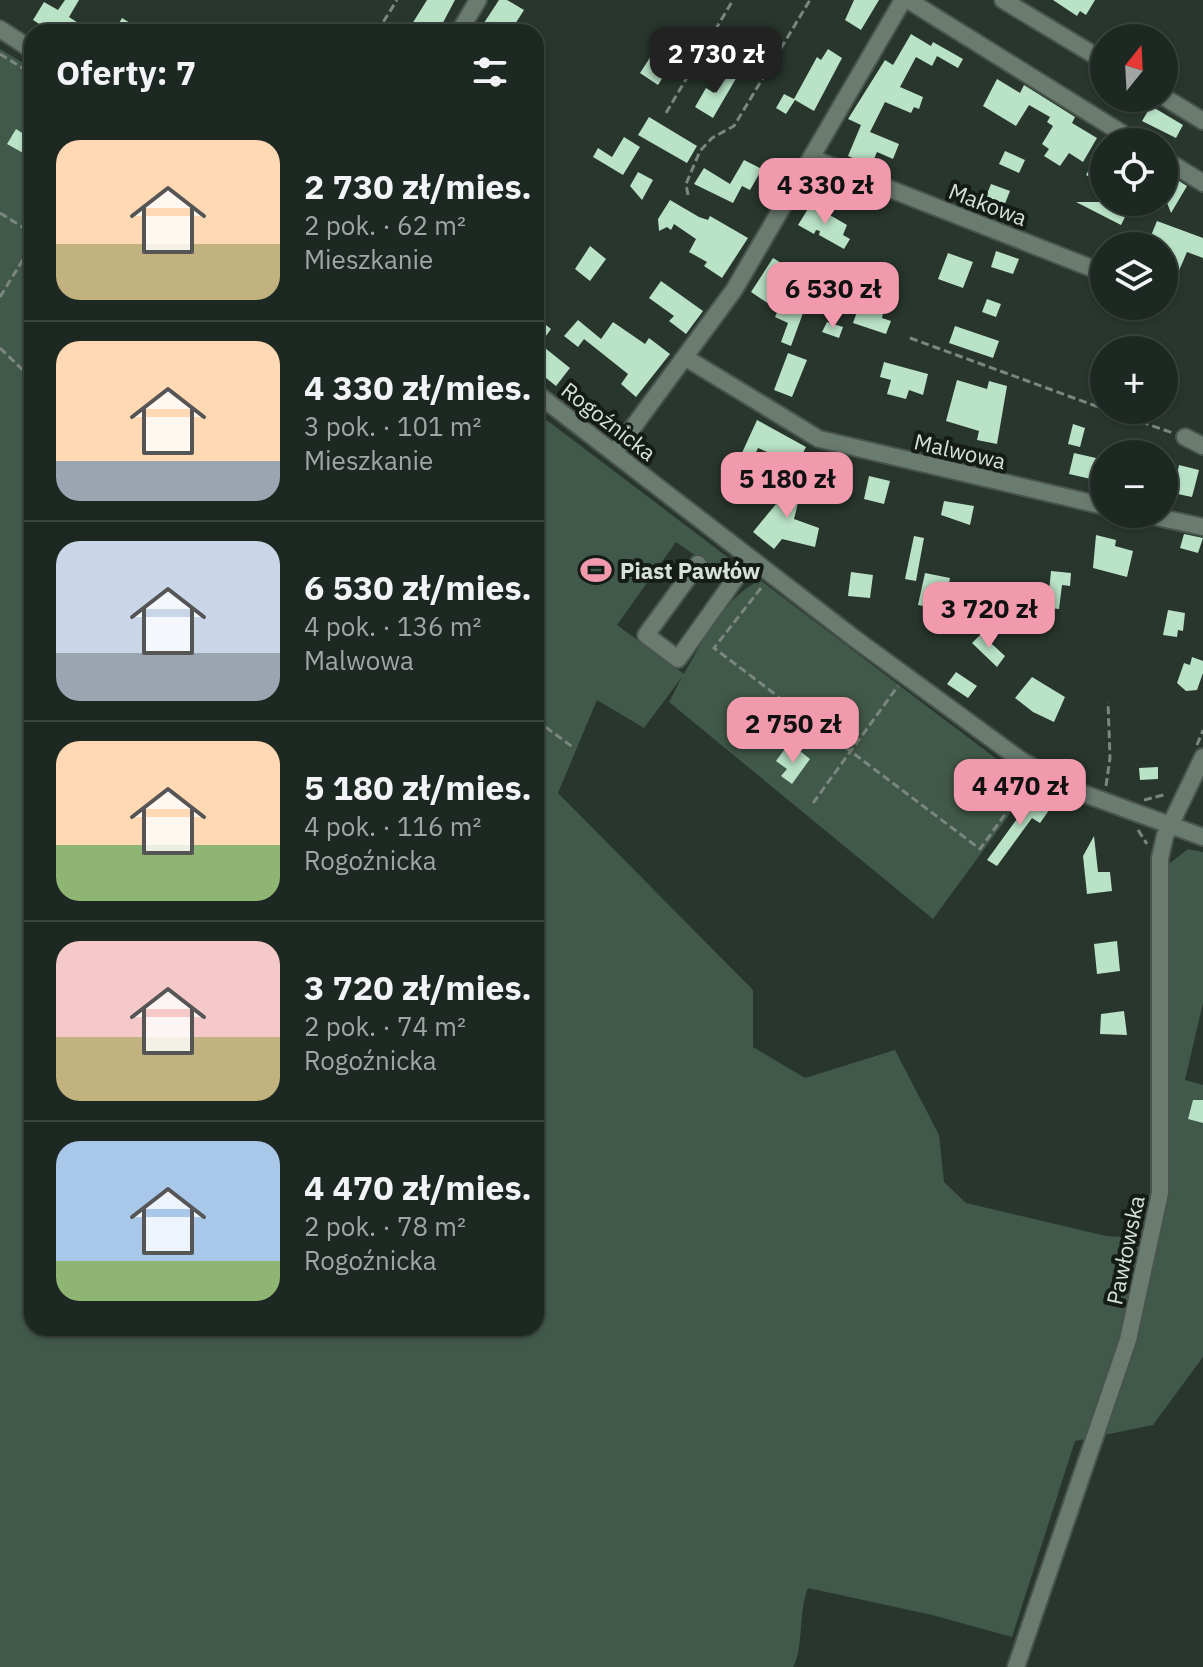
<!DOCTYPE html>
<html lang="pl">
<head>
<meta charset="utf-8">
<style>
  body { margin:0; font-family:"IBM Plex Sans",sans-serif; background:#26302a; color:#f1f3f6; height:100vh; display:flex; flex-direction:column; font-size:30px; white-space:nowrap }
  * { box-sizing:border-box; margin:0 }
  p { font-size:26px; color:#a1a6a5 }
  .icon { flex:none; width:44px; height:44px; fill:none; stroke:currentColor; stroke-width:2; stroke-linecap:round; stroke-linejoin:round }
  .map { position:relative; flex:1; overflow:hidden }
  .panel { position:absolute; left:24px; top:24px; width:520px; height:1312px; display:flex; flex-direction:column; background:#1e2822; border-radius:24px; box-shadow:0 2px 6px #0004,0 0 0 2px #3c4440 }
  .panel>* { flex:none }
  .needle { width:52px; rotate:18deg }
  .fabs { position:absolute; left:1090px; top:24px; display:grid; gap:16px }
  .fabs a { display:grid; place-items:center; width:88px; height:88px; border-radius:50%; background:#1e2822; box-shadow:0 2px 6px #0004,0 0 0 2px #3c4440; font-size:40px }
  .price { position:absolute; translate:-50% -68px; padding:0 18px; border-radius:16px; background:#f29aad; color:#111; font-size:26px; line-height:52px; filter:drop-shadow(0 2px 4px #0008) }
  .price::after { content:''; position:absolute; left:50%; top:48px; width:24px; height:18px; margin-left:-12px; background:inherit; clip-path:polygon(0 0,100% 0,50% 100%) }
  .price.current { background:#222; color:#fff }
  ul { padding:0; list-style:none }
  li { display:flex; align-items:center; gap:24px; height:200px; padding:0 32px }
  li+li { border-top:2px solid #3c4440 }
  li span { display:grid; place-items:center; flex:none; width:224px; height:160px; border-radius:24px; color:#555 }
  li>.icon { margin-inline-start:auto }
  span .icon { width:96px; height:96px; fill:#fffc; stroke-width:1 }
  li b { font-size:34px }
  h2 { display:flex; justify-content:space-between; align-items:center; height:96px; padding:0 32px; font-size:34px }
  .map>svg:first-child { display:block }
</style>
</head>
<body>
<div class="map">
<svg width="1203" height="1667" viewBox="0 0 1203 1667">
  <rect width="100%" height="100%" fill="#28362d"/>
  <!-- green -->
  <path fill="#41594a" d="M0,49L32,68V1328H536V412L734,562L729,579L676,542L617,625L684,674C704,639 723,599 760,580L1031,785L933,919L669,702L682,677L644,728L597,700L558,793L753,990V1047L805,1078L895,1050L939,1135L944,1182L966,1203L1106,1236L1160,1239C1179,1115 1162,988 1170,863L1188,849L1203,852V1003L1185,1080L1203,1085V1357L1153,1425L1075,1441L1012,1637L932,1615L808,1588C798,1613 804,1648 793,1667H0Z"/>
  <!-- building -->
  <path fill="#b9e2c7" d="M65,0H79L69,17L92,32H52L33,20L44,2L58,10Z
    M427,0H455L438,32H407Z
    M499,0H507L524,10L510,32H478Z
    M854,0H879L861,30L845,20Z
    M1053,0H1095L1086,15L1080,11L1077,16Z
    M122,18L145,32H114Z
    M911,34L931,46L933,42L963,59L958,68L937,56L932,66L916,57L900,87L923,97L919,109L914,107L911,113L885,102L870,132L899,144L893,159L877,152L871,166L848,156L861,125L848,119L885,60L893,65Z
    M664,36L675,42L663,63L670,66L658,85L640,73Z
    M828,49L842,58L814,111L795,100L786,114L776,108L784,94L794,99L817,57L821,60Z
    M729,69L738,75L713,118L695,107L706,88L714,93Z
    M997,79L1020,93L1024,85L1075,117L1072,123L1097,138L1083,162L1069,153L1060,166L1044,156L1049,149L1042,144L1053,126L1047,122L1050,117L1029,105L1016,126L983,106Z
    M1151,106L1183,125L1176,138L1142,121Z
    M649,117L697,146L687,163L638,135Z
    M16,129L32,139V158L7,144Z
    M624,137L640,147L623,175L593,157L598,148L612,157Z
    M1005,151L1025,160L1019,173L999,164Z
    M744,160L762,169L750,190L742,186L733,203L694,184L704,168L730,184Z
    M1094,161L1104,166L1099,182L1086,175Z
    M638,172L653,180L642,200L630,186Z
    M1166,173L1187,186L1171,213L1164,195Z
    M991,184L1010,191L1000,216L981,209Z
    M670,200L699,217L708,220L710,216L748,238L722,278L704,266L707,262L689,252L696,239L674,224L671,230L667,227L659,231L658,219Z
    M1076,202H1120L1130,207L1121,225Z
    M811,204L847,225L843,235L850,239L844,249L819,235L820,231L816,230L814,234L798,225Z
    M1157,221L1203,238V258L1187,252L1178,273L1164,266V243L1150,238Z
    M590,246L606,259L590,281L575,269Z
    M996,251L1019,259L1013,274L991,267Z
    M948,253L973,262L963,288L938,279Z
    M773,258L791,269L769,304L751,292Z
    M661,281L703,311L686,334L669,321L674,316L649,298Z
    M867,298L885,304L882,318L891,321L886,334L853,323L859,306L864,308Z
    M987,299L1001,304L996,317L982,312Z
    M779,308L803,313L791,346L781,342L788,323L775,317Z
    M536,317L551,329L540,344L570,368L556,386L536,370Z
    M578,320L601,339L613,322L645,344L649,338L670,354L636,397L621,384L628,374L584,339L578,347L564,336Z
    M827,322L843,327L839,338L822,332Z
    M955,326L999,341L993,358L949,343Z
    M788,353L807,360L792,397L774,390Z
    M884,362L928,374L923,395L909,390L906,399L887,394L891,380L880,377Z
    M957,380L987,389L989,381L1007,386L997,444L977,440L979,431L946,421Z
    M757,420L806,447L797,465L758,448L747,471L736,466Z
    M1073,424L1085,428L1080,447L1068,444Z
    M1074,453L1096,458L1091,479L1069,474Z
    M1179,465L1199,470L1192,497L1173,493Z
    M833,469L847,472L842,490L828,487Z
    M869,476L890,481L884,504L864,499Z
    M788,478L803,483L794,519L819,528L815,547L782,539L774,549L753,532L776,504Z
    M944,501L974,506L970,525L941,515Z
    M1184,534L1203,538L1198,553L1180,548Z
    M1096,535L1116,540L1115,546L1133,551L1127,577L1093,568Z
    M914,536L924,538L916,581L905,579Z
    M1051,571L1071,573L1070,586L1062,585L1059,609L1041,607L1039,621L1023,619L1025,607L1015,605L1016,589L1049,592Z
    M851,572L873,575L870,598L848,596Z
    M925,573L950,578L944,610L918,605Z
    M1168,610L1185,613L1183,631L1178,630L1177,637L1163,635Z
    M981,634L1005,656L997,667L972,643Z
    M1192,657L1203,661V673L1197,690L1186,691L1177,683L1184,663L1190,665Z
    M956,672L977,686L968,698L947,684Z
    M1032,677L1065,697L1054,722L1033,712L1015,698Z
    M784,750L795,758L800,751L810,759L792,784L781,776L787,769L776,761Z
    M1158,767V779L1140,780L1139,768Z
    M1035,794L1052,806L1040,823L1032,818L997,866L987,860Z
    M1094,836L1098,872H1110L1112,891L1087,894L1083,856Z
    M1117,941L1120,971L1097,974L1094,944Z
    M1124,1011L1127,1035L1100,1034L1101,1014Z
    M1193,1100H1203V1123L1188,1119Z"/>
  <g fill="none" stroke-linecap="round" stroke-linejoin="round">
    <!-- minor casing -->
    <g stroke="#48544c" stroke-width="20">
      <path id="minor" d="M908,0L1136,142
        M1003,0L1104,61
        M0,29L32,50
        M459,32L478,0
        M1164,97L1203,121
        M811,158L1104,273
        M1164,159L1203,183
        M686,358L819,439L1104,506
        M536,393L854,638L1022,761L1079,792L1203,837
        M1185,437L1203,446
        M614,453L734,290L903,0
        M1143,514L1203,527
        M698,564L646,635L678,659L750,558
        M1016,1667L1128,1340L1160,1193V858L1165,836L1203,757"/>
    </g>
    <!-- path -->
    <path stroke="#7a867e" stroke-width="3" stroke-dasharray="8 4" stroke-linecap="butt" d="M377,32L397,0
      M0,54L32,74
      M666,113L733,0
      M688,195L686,184L700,151L712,138L734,126L810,0
      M0,213L32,233
      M0,297L32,245
      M910,338L1104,409
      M0,348L32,379
      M1107,410L1173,433
      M761,588L714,648L980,849L1026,785
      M536,720L574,748
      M1197,745L1203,730
      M1106,786L1110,758L1108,702
      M1144,800L1167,794
      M813,803L898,686
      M1138,830L1147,844"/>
    <!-- minor -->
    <use href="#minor" stroke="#6a7b70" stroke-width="16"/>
  </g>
  <!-- icons -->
  <defs>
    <g id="stadium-bare" transform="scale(2.4)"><path d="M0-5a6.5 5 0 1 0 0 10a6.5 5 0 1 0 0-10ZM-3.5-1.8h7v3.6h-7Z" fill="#f29aad" stroke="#151c18" stroke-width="2.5" paint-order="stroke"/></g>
  </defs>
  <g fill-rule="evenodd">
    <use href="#stadium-bare" x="596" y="570"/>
  </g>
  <g text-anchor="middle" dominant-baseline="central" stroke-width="8" stroke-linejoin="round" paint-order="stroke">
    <!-- street labels -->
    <g font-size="22" fill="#d7e0d9" stroke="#151c18">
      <text transform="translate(988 204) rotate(21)">Makowa</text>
      <text transform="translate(609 421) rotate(38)">Rogoźnicka</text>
      <text transform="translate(960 451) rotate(13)">Malwowa</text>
      <text transform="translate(1125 1250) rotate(-78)">Pawłowska</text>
    </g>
    <!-- poi labels -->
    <g font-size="22" font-weight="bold" fill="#d7e0d9" stroke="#151c18" text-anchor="start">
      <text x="620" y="570">Piast Pawłów</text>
    </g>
  </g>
</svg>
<div class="fabs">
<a><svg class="needle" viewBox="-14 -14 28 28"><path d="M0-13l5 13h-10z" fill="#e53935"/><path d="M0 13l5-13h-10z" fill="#a1a6a5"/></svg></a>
<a><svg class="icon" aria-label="locate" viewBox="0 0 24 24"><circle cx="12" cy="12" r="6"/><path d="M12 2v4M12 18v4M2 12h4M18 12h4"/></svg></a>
<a><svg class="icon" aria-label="layers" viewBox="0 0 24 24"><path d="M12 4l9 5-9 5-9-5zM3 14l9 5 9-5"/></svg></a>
<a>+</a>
<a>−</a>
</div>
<b class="price current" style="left:716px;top:95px">2 730 zł</b>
<b class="price" style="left:825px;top:226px">4 330 zł</b>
<b class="price" style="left:833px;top:330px">6 530 zł</b>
<b class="price" style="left:787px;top:520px">5 180 zł</b>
<b class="price" style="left:989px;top:650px">3 720 zł</b>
<b class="price" style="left:793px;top:765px">2 750 zł</b>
<b class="price" style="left:1020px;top:827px">4 470 zł</b>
<section class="panel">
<h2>Oferty: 7<svg class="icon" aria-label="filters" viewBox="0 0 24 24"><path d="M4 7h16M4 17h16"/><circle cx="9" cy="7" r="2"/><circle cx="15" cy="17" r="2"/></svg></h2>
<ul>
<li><span style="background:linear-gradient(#ffd9b3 65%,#c2b280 0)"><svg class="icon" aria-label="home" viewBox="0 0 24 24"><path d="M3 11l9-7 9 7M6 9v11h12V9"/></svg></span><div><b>2 730 zł/mies.</b><p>2 pok. · 62 m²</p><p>Mieszkanie</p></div></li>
<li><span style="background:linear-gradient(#ffd9b3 75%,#9aa5b1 0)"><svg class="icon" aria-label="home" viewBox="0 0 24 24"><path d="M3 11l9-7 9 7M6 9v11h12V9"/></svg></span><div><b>4 330 zł/mies.</b><p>3 pok. · 101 m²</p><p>Mieszkanie</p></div></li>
<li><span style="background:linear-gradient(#c9d6e8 70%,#9aa5b1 0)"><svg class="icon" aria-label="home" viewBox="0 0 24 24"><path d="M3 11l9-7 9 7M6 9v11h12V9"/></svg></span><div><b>6 530 zł/mies.</b><p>4 pok. · 136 m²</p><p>Malwowa</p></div></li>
<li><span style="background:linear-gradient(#ffd9b3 65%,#8fb573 0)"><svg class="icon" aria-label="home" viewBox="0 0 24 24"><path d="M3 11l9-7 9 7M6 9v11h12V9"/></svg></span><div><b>5 180 zł/mies.</b><p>4 pok. · 116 m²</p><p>Rogoźnicka</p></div></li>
<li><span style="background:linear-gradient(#f6c9c9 60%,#c2b280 0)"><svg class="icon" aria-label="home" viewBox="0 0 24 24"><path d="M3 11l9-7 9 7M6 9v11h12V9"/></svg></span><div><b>3 720 zł/mies.</b><p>2 pok. · 74 m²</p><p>Rogoźnicka</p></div></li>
<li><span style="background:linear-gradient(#a9c7e8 75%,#8fb573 0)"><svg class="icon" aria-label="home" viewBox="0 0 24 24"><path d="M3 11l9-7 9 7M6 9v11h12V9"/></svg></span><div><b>4 470 zł/mies.</b><p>2 pok. · 78 m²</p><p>Rogoźnicka</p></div></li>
</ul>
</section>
</div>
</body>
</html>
